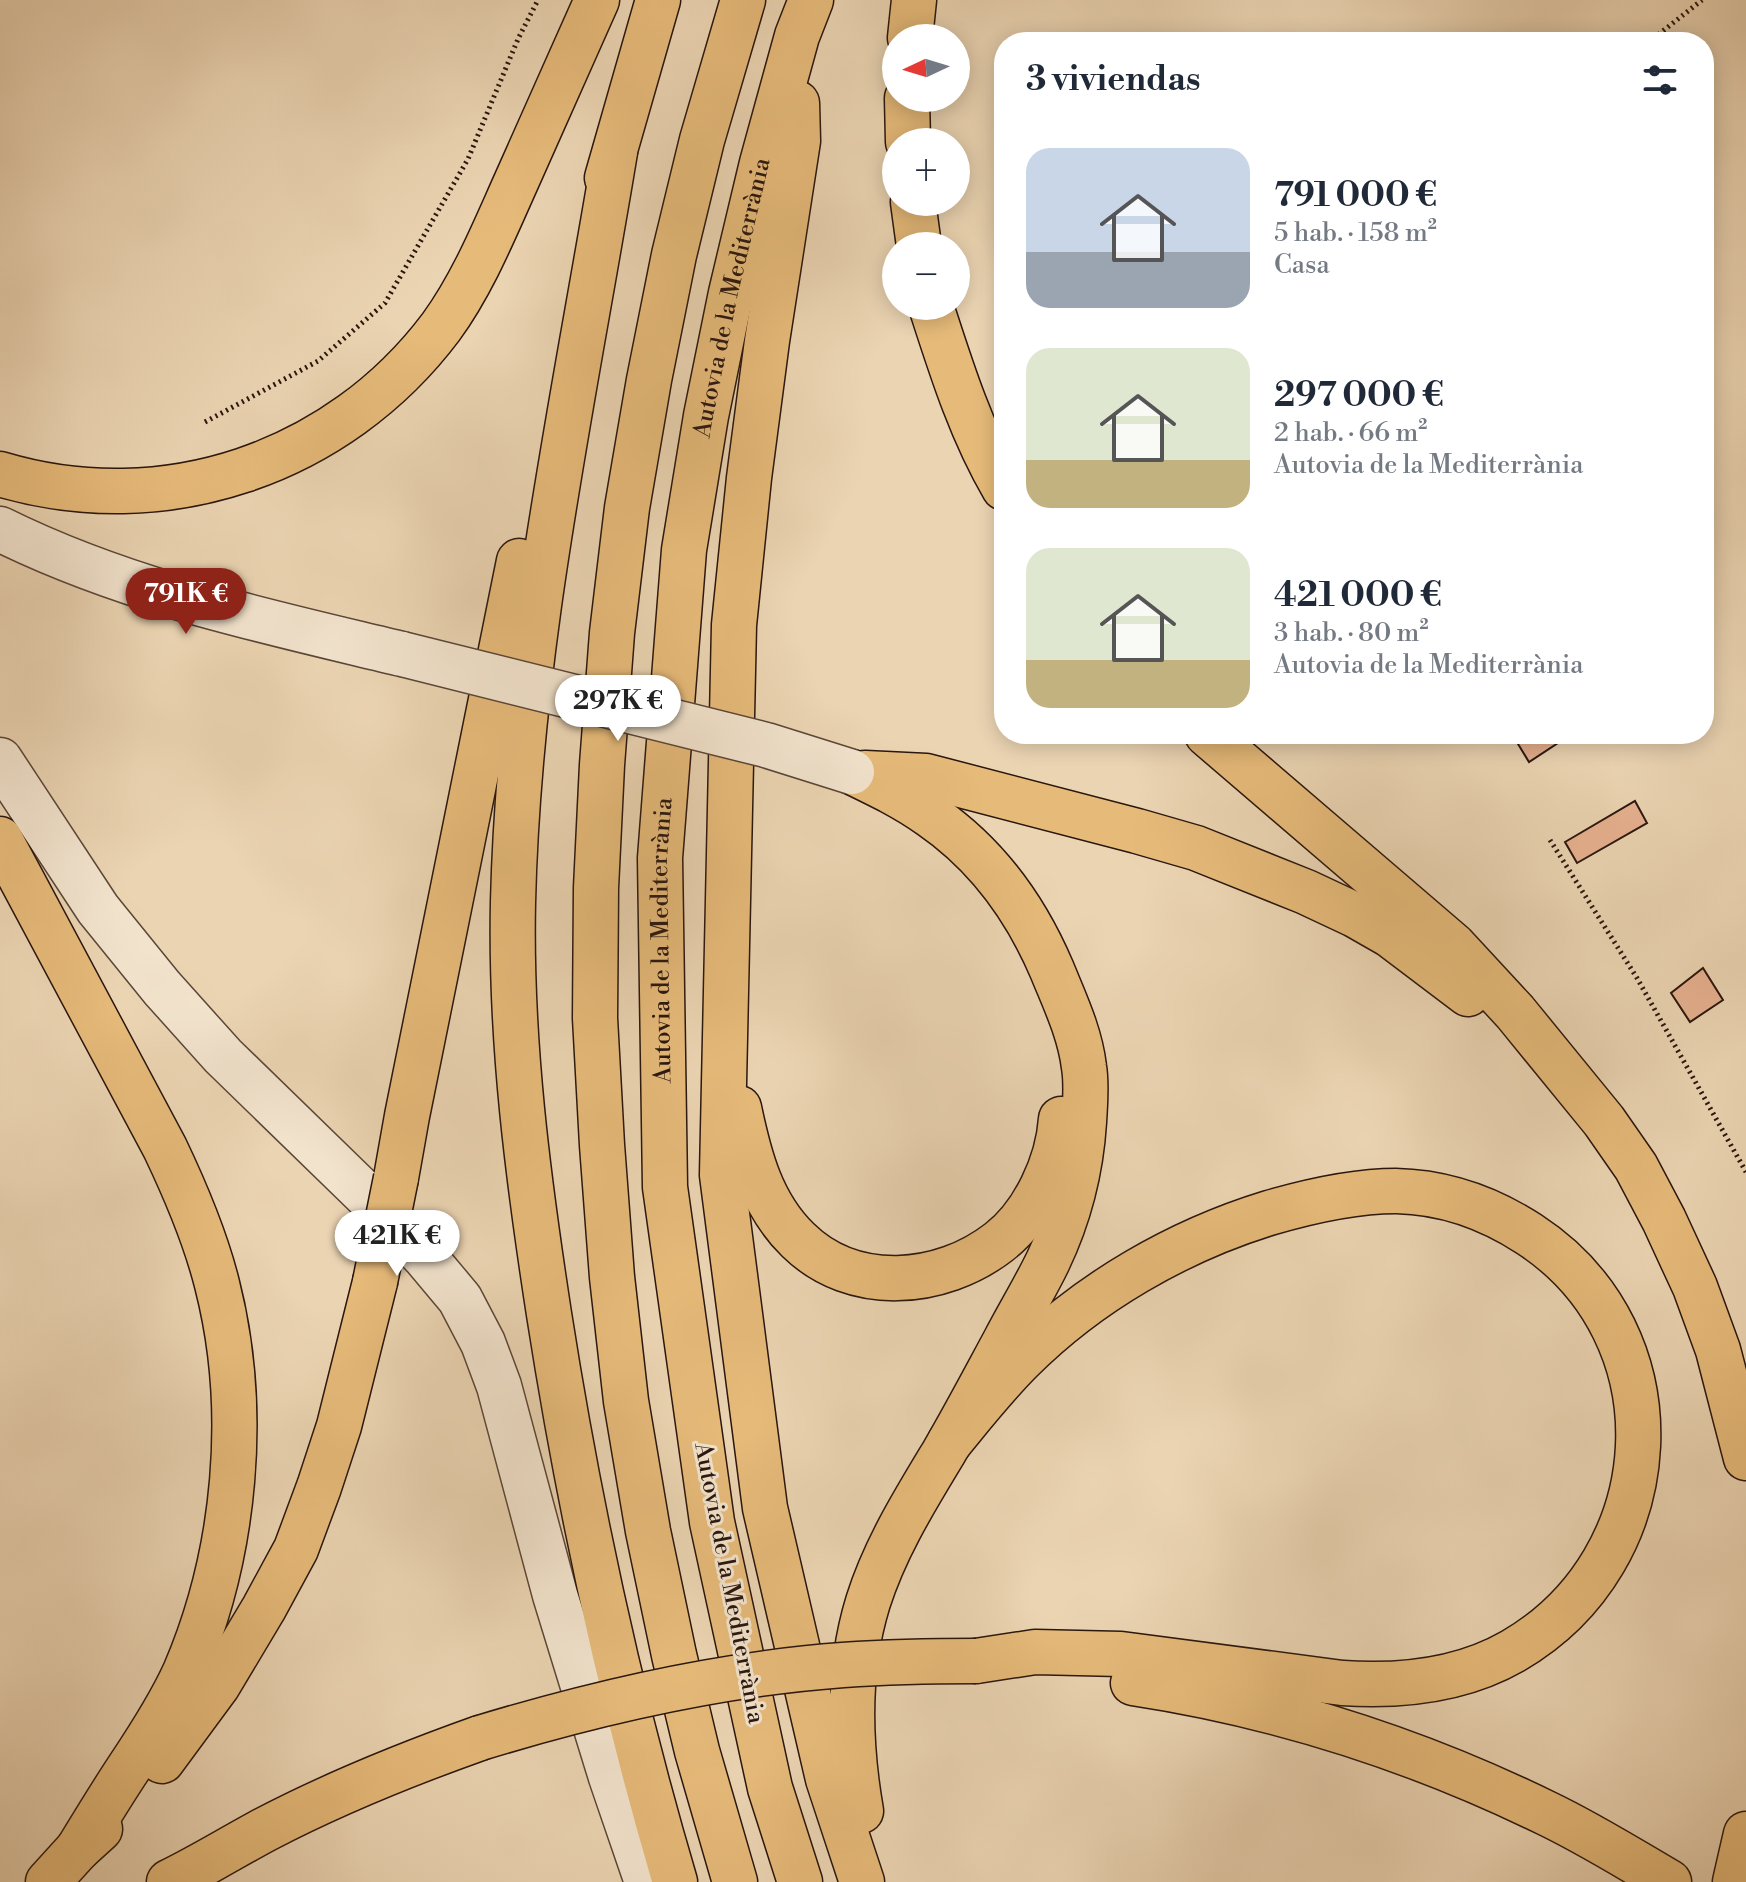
<!DOCTYPE html>
<html lang="es">
<head>
<meta charset="utf-8">
<style>
  body { margin:0; font-family:"Libre Bodoni",serif; background:#f2f2f3; color:#1f2937; height:100vh; display:flex; flex-direction:column; font-size:30px; white-space:nowrap }
  * { box-sizing:border-box; margin:0 }
  p { font-size:26px; color:#747a83 }
  .icon { flex:none; width:44px; height:44px; fill:none; stroke:currentColor; stroke-width:2; stroke-linecap:round; stroke-linejoin:round }
  .map { position:relative; flex:1; overflow:hidden }
  .panel { position:absolute; left:994px; top:32px; width:720px; height:712px; display:flex; flex-direction:column; background:#fff; border-radius:32px; box-shadow:0 4px 20px #0003 }
  .panel>* { flex:none }
  .needle { width:52px; rotate:266deg }
  .controls { position:absolute; left:882px; top:24px; display:grid; gap:16px }
  .controls a { display:grid; place-items:center; width:88px; height:88px; border-radius:50%; background:#fff; box-shadow:0 4px 20px #0003; font-size:40px }
  .price { position:absolute; translate:-50% -68px; padding:0 18px; border-radius:28px; background:#fff; color:#222; font-size:26px; line-height:52px; filter:drop-shadow(0 2px 4px #0008) }
  .price::after { content:''; position:absolute; left:50%; top:48px; width:24px; height:18px; margin-left:-12px; background:inherit; clip-path:polygon(0 0,100% 0,50% 100%) }
  .price.on { background:#8f2418; color:#fff }
  ul { padding:0; list-style:none }
  li { display:flex; align-items:center; gap:24px; height:200px; padding:0 32px }
  li span { display:grid; place-items:center; flex:none; width:224px; height:160px; border-radius:24px; color:#555 }
  li>.icon { margin-inline-start:auto }
  span .icon { width:96px; height:96px; fill:#fffc; stroke-width:1 }
  li b { font-size:34px }
  h2 { display:flex; justify-content:space-between; align-items:center; height:96px; padding:0 32px; font-size:34px }
  .map>svg:first-child { display:block }
</style>
</head>
<body>
<div class="map">
<svg width="1746" height="1882" viewBox="0 0 1746 1882">
  <rect width="100%" height="100%" fill="#ebd4b2"/>
  <filter id="stains"><feTurbulence type="fractalNoise" baseFrequency=".0025" numOctaves="4"/><feColorMatrix values="0 0 0 0 .2 0 0 0 0 .09 0 0 0 0 .02 0 0 0 .5 -.17"/></filter>
  <radialGradient id="worn" r=".72"><stop offset=".6" stop-color="#630" stop-opacity="0"/><stop offset="1" stop-color="#630" stop-opacity=".3"/></radialGradient>
  <!-- building -->
  <path fill="#e7b190" stroke="#29160e" stroke-width="2" d="M1512,734H1556L1561,741L1529,762Z
    M1635,801L1647,823L1577,863L1565,842Z
    M1703,968L1723,1000L1690,1022L1671,993Z"/>
  <g fill="none" stroke-linecap="round" stroke-linejoin="round">
    <!-- tertiary casing -->
    <g stroke="#5a4637" stroke-width="47">
      <path id="tertiary" d="M0,529C127,592 265,621 402,654
        M0,760L98,909L162,988L223,1056L367,1196L424,1256L460,1299L483,1343L499,1386L555,1595L611,1777L647,1882"/>
    </g>
    <!-- motorway casing -->
    <g stroke="#29160e" stroke-width="47">
      <g id="motorway">
        <path d="M910,38L914,0"/>
        <path d="M907,98L908,142"/>
        <path d="M797,103L798,141L767,341L749,478L734,625L722,1175L765,1508L828,1779L862,1882"/>
        <path d="M615,152C574,400 519,649 513,902C510,1041 528,1178 549,1314C579,1506 620,1696 675,1882"/>
        <path d="M607,178L658,0"/>
        <path d="M913,202L919,246"/>
        <path d="M931,306C951,368 971,432 1004,488"/>
        <path d="M0,474C164,523 338,464 441,327C473,283 494,231 516,182C543,122 570,61 597,0"/>
        <path d="M1207,734L1453,945L1515,1012L1604,1121L1636,1167L1664,1220L1695,1287L1718,1350L1746,1458"/>
        <path d="M852,772C879,785 906,798 931,816C986,854 1026,909 1052,970C1065,1002 1080,1033 1084,1067C1087,1085 1085,1104 1084,1122C1081,1170 1069,1217 1048,1261C1035,1288 1019,1314 1005,1341C985,1378 965,1416 944,1452C915,1500 885,1548 868,1602C847,1670 849,1742 861,1811"/>
        <path d="M865,773L926,776L1137,831L1196,848L1306,892L1355,915L1390,935L1468,994"/>
        <path d="M0,839L165,1148C186,1192 205,1236 217,1284C249,1409 236,1553 185,1672C170,1705 150,1736 130,1766C112,1793 95,1821 78,1849"/>
        <path d="M739,1108C749,1156 761,1204 798,1240C853,1294 941,1287 999,1242C1034,1215 1058,1163 1061,1119"/>
        <path d="M396,1178L407,1116L519,561"/>
        <path d="M950,1442C973,1414 995,1386 1021,1360C1089,1292 1178,1241 1269,1213C1310,1201 1353,1191 1396,1191C1444,1192 1489,1208 1529,1234C1684,1335 1670,1560 1513,1651C1461,1681 1401,1687 1342,1683L1121,1654L1035,1652L976,1661"/>
        <path d="M1133,1683C1277,1705 1415,1749 1546,1813C1588,1833 1628,1858 1669,1882"/>
        <path d="M162,1761L218,1685L264,1608L296,1549L319,1487L339,1426L375,1282"/>
        <path d="M48,1882L78,1849L100,1829"/>
        <path d="M169,1882C202,1866 234,1846 266,1829C335,1793 407,1764 480,1738"/>
        <path d="M735,1882L697,1751L674,1655L648,1531L626,1401L612,1277L602,1145L595,1018L596,888L602,765L612,633L627,508L649,380L674,255L702,140L743,0"/>
        <path id="s1" d="M800,1882L770,1788L712,1522L665,1187L660,858L684,550L706,416L731,293L762,163L797,36L811,0"/>
        <path d="M1735,1882L1746,1834"/>
      </g>
    </g>
    <!-- path -->
    <path stroke="#29160e" stroke-width="5" stroke-dasharray="2 4" stroke-linecap="butt" d="M1649,42L1702,0
      M205,422L318,361L385,303L468,159L518,39L538,0
      M1550,840L1637,978L1746,1172"/>
    <!-- tertiary -->
    <use href="#tertiary" stroke="#f2e3cd" stroke-width="44"/>
    <!-- motorway -->
    <use href="#motorway" stroke="#e6ba79" stroke-width="44"/>
    <!-- tertiary-bridge casing -->
    <g stroke="#5a4637" stroke-width="47" stroke-linecap="butt">
      <path id="tertiary-bridge" d="M402,654L766,745L852,772"/>
    </g>
    <!-- motorway-bridge casing -->
    <g stroke="#29160e" stroke-width="47" stroke-linecap="butt">
      <path id="motorway-bridge" d="M375,1282L396,1178
        M480,1738C598,1702 719,1674 843,1665C887,1662 932,1661 976,1661"/>
    </g>
    <!-- tertiary-bridge -->
    <use href="#tertiary-bridge" stroke="#f2e3cd" stroke-width="44"/>
    <!-- motorway-bridge -->
    <use href="#motorway-bridge" stroke="#e6ba79" stroke-width="44"/>
  </g>
  <g text-anchor="middle" dominant-baseline="central" stroke-width="6" stroke-linejoin="round" paint-order="stroke">
    <!-- street labels -->
    <g font-size="24" fill="#29160e" stroke="#f2e3cd">
      <text stroke="none"><textPath href="#s1" startOffset="1604">Autovia de la Mediterrània</textPath></text>
      <text stroke="none"><textPath href="#s1" startOffset="956">Autovia de la Mediterrània</textPath></text>
      <text transform="translate(729 1583) rotate(79)">Autovia de la Mediterrània</text>
    </g>
  </g>
  <rect width="100%" height="100%" filter="url(#stains)"/>
  <rect width="100%" height="100%" fill="url(#worn)"/>
</svg>
<div class="controls">
<a><svg class="needle" viewBox="-14 -14 28 28"><path d="M0-13l5 13h-10z" fill="#e53935"/><path d="M0 13l5-13h-10z" fill="#747a83"/></svg></a>
<a>+</a>
<a>−</a>
</div>
<b class="price on" style="left:186px;top:636px">791K €</b>
<b class="price" style="left:618px;top:743px">297K €</b>
<b class="price" style="left:397px;top:1278px">421K €</b>
<section class="panel">
<h2>3 viviendas<svg class="icon" aria-label="filters" viewBox="0 0 24 24"><path d="M4 7h16M4 17h16"/><circle cx="9" cy="7" r="2"/><circle cx="15" cy="17" r="2"/></svg></h2>
<ul>
<li><span style="background:linear-gradient(#c9d6e8 65%,#9aa5b1 0)"><svg class="icon" aria-label="home" viewBox="0 0 24 24"><path d="M3 11l9-7 9 7M6 9v11h12V9"/></svg></span><div><b>791 000 €</b><p>5 hab. · 158 m²</p><p>Casa</p></div></li>
<li><span style="background:linear-gradient(#dfe7d0 70%,#c2b280 0)"><svg class="icon" aria-label="home" viewBox="0 0 24 24"><path d="M3 11l9-7 9 7M6 9v11h12V9"/></svg></span><div><b>297 000 €</b><p>2 hab. · 66 m²</p><p>Autovia de la Mediterrània</p></div></li>
<li><span style="background:linear-gradient(#dfe7d0 70%,#c2b280 0)"><svg class="icon" aria-label="home" viewBox="0 0 24 24"><path d="M3 11l9-7 9 7M6 9v11h12V9"/></svg></span><div><b>421 000 €</b><p>3 hab. · 80 m²</p><p>Autovia de la Mediterrània</p></div></li>
</ul>
</section>
</div>
</body>
</html>
